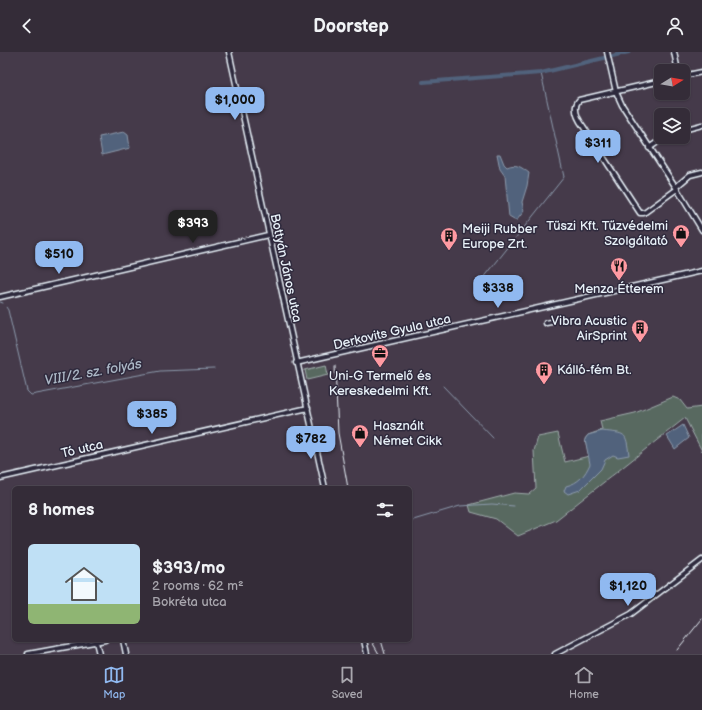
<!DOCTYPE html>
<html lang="en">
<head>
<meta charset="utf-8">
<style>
  body { margin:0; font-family:"Balsamiq Sans",sans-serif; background:#3c3440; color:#f1f3f6; height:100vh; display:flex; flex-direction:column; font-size:15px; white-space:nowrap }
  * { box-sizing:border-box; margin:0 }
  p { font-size:13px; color:#a9a7ae }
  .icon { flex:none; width:22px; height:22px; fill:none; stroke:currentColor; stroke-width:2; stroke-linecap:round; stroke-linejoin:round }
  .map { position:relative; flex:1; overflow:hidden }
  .sheet { position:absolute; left:12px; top:434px; width:400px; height:156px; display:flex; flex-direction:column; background:#342c38; border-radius:6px; box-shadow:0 1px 3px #0004,0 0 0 1px #4e4853 }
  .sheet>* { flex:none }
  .needle { width:26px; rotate:79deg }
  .buttons { position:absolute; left:654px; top:12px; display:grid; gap:8px }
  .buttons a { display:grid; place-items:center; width:36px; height:36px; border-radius:6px; background:#342c38; box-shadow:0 1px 3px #0004,0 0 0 1px #4e4853; font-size:20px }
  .price { position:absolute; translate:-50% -34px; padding:0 9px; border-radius:8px; background:#90b9f0; color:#111; font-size:13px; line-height:26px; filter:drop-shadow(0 1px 2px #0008) }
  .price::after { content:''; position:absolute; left:50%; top:24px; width:12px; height:9px; margin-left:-6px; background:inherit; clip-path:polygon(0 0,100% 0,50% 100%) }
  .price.selected { background:#222; color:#fff }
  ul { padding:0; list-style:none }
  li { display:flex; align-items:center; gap:12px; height:100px; padding:0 16px }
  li+li { border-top:1px solid #4e4853 }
  li span { display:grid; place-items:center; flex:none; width:112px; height:80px; border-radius:6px; color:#555 }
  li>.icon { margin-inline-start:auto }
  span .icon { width:48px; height:48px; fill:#fffc; stroke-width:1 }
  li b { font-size:17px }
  h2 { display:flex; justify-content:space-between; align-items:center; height:48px; padding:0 16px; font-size:17px }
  header { display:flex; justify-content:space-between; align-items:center; height:52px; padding:0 16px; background:#342c38; font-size:18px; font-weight:700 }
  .tab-bar { display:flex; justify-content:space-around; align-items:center; height:56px; border-top:1px solid #4e4853; background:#342c38; font-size:11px; color:#a9a7ae }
  .tab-bar a { display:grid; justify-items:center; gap:2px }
  .tab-bar .selected { color:#90b9f0 }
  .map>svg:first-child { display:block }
</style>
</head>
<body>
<header><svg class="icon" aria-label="back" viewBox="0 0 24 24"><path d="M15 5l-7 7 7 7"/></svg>Doorstep<svg class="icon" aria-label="person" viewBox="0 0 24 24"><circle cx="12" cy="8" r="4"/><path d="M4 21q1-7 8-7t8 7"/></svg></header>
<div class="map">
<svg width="702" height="602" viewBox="0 0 702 602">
  <rect width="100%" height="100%" fill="#453a4a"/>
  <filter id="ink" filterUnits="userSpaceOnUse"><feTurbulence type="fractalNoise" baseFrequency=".025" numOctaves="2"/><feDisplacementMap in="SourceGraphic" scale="8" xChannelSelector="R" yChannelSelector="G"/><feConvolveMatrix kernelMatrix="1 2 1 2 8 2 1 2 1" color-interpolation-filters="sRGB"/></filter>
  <g filter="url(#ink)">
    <!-- green -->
    <path fill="#586961" stroke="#a0adac" d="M326,313L328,323L307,328L305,318Z
      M673,345L680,348L687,357L702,355V399L685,366L556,468L518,484L496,467L471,460L469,453L514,441L529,442L536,436L534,399L538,385L558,381L565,410L589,404L585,387L588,383L602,378L600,369L635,361Z"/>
    <!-- water -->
    <path fill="#51627b" stroke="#8d9bad" d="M124,80L128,83L130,96L102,103L99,85Z
      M497,102H500L504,112L507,115C516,111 521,115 529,121L527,134L522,150L524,159L517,168H514L509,165L505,124L500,117Z
      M683,373L689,386L675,397L667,384Z
      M602,379C626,382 626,379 629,403L618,405L613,403L605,408L601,417L580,438L568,442L564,439L566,434C579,431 585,423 590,412L585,387L588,383Z"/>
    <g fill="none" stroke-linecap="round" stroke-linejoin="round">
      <!-- stream -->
      <path stroke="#8d9bad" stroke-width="1" d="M483,227L564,125L541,21
        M0,250L3,251
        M6,255L8,258L27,339L31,343L160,319L214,317
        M443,334L493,386
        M410,469L460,454L492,452L514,454"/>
      <!-- canal -->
      <path stroke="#51627b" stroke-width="4" d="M423,30L541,21L629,0"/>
      <!-- minor casing -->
      <g stroke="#e8f1f8" stroke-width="7">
        <path id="minor" d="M229,0L325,436
          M607,0L616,40L622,53L677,137L702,178
          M674,0L678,19
          M683,24L702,20
          M661,29L579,48C572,56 578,67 583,74L640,161H644L677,137
          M683,78L702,73
          M649,96L665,85
          M676,135L690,123L702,120
          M0,245L268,183
          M546,271L551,270
          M296,311L702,219
          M0,426L308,356
          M123,588L126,602
          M364,588L367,602
          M96,590L99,602
          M28,602L105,588
          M555,602L631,562L702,508"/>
      </g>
      <!-- minor -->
      <use href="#minor" stroke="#2f2a3d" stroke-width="4"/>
      <!-- rail -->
      <path stroke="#e8f1f8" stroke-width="1" d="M335,314L338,381L348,436
        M371,588L379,602
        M381,588L385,602
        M677,598L702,567"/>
    </g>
  </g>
  <!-- icons -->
  <defs>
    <g id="shop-pin" transform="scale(0.9)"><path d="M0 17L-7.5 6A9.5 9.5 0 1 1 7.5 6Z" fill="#ff9aa2" stroke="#2f2a3d"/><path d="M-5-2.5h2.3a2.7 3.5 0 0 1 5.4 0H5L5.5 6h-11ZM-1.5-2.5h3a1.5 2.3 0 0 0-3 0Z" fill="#111"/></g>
    <g id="building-pin" transform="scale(0.9)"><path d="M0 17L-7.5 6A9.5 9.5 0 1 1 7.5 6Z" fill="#ff9aa2" stroke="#2f2a3d"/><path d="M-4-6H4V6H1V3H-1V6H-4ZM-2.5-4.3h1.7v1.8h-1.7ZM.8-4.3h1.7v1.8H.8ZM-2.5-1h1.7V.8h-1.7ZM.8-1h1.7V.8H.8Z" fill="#111"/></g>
    <g id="restaurant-pin" transform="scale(0.9)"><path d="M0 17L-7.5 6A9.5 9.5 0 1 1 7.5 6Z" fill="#ff9aa2" stroke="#2f2a3d"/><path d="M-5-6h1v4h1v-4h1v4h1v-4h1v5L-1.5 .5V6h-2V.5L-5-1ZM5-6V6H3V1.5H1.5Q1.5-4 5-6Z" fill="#111"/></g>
    <g id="office-pin" transform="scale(0.9)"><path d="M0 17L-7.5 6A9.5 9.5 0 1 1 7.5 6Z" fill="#ff9aa2" stroke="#2f2a3d"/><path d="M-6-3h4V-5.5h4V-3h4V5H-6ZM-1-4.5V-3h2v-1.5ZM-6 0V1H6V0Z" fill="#111"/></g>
  </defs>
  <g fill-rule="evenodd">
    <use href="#shop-pin" x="681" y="181"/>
    <use href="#building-pin" x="449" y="184"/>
    <use href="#restaurant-pin" x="619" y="214"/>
    <use href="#building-pin" x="640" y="276"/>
    <use href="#office-pin" x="380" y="301"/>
    <use href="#building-pin" x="544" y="318"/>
    <use href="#shop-pin" x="360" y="381"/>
  </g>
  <g text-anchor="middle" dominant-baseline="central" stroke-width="3" stroke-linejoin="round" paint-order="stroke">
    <!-- poi labels -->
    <g font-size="13" fill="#e8f1f8" stroke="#2f2a3d" text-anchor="start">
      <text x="668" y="174" text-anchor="end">Tüszi Kft. Tűzvédelmi<tspan x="668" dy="15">Szolgáltató</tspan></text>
      <text x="462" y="177">Meiji Rubber<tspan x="462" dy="15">Europe Zrt.</tspan></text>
      <text x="619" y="237" text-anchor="middle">Menza Étterem</text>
      <text x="627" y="269" text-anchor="end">Vibra Acustic<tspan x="627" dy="15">AirSprint</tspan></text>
      <text x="557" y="318">Kálló-fém Bt.</text>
      <text x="380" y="324" text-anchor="middle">Uni-G Termelő és<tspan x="380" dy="15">Kereskedelmi Kft.</tspan></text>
      <text x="373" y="374">Használt<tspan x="373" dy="15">Német Cikk</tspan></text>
    </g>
    <!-- street labels -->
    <g font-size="13" fill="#e8f1f8" stroke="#2f2a3d">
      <text transform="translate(286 216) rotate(78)">Bottyán János utca</text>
      <text transform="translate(392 280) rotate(-13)">Derkovits Gyula utca</text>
      <text transform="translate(82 397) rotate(-13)">Tó utca</text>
    </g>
    <!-- water labels -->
    <g font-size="14" font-style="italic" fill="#acb8c6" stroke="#2f2a3d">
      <text transform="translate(93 320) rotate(-10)">VIII/2. sz. folyás</text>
    </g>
  </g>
</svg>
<div class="buttons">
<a><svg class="needle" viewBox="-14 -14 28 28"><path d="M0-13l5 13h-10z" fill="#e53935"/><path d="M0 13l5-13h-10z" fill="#a9a7ae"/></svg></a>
<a><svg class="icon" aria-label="layers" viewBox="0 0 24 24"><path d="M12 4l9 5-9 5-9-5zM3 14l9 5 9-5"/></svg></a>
</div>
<b class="price" style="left:235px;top:69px">$1,000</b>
<b class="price" style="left:598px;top:112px">$311</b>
<b class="price selected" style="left:193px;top:192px">$393</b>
<b class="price" style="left:59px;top:223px">$510</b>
<b class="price" style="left:498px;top:257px">$338</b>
<b class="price" style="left:152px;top:383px">$385</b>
<b class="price" style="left:311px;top:408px">$782</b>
<b class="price" style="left:628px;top:555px">$1,120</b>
<section class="sheet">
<h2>8 homes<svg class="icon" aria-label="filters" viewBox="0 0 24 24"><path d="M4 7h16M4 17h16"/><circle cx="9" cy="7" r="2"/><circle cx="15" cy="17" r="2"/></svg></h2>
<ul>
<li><span style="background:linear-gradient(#bfe0f5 75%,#8fb573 0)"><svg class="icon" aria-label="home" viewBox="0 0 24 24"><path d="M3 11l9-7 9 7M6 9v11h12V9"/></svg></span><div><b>$393/mo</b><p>2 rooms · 62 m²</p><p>Bokréta utca</p></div></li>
</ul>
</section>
</div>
<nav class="tab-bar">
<a class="selected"><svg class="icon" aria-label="map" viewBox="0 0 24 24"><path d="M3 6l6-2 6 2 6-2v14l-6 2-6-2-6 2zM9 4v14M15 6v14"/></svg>Map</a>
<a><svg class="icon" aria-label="saved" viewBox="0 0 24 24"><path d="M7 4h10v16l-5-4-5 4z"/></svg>Saved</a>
<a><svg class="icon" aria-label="home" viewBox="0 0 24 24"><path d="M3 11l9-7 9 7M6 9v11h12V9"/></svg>Home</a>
</nav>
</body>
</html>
